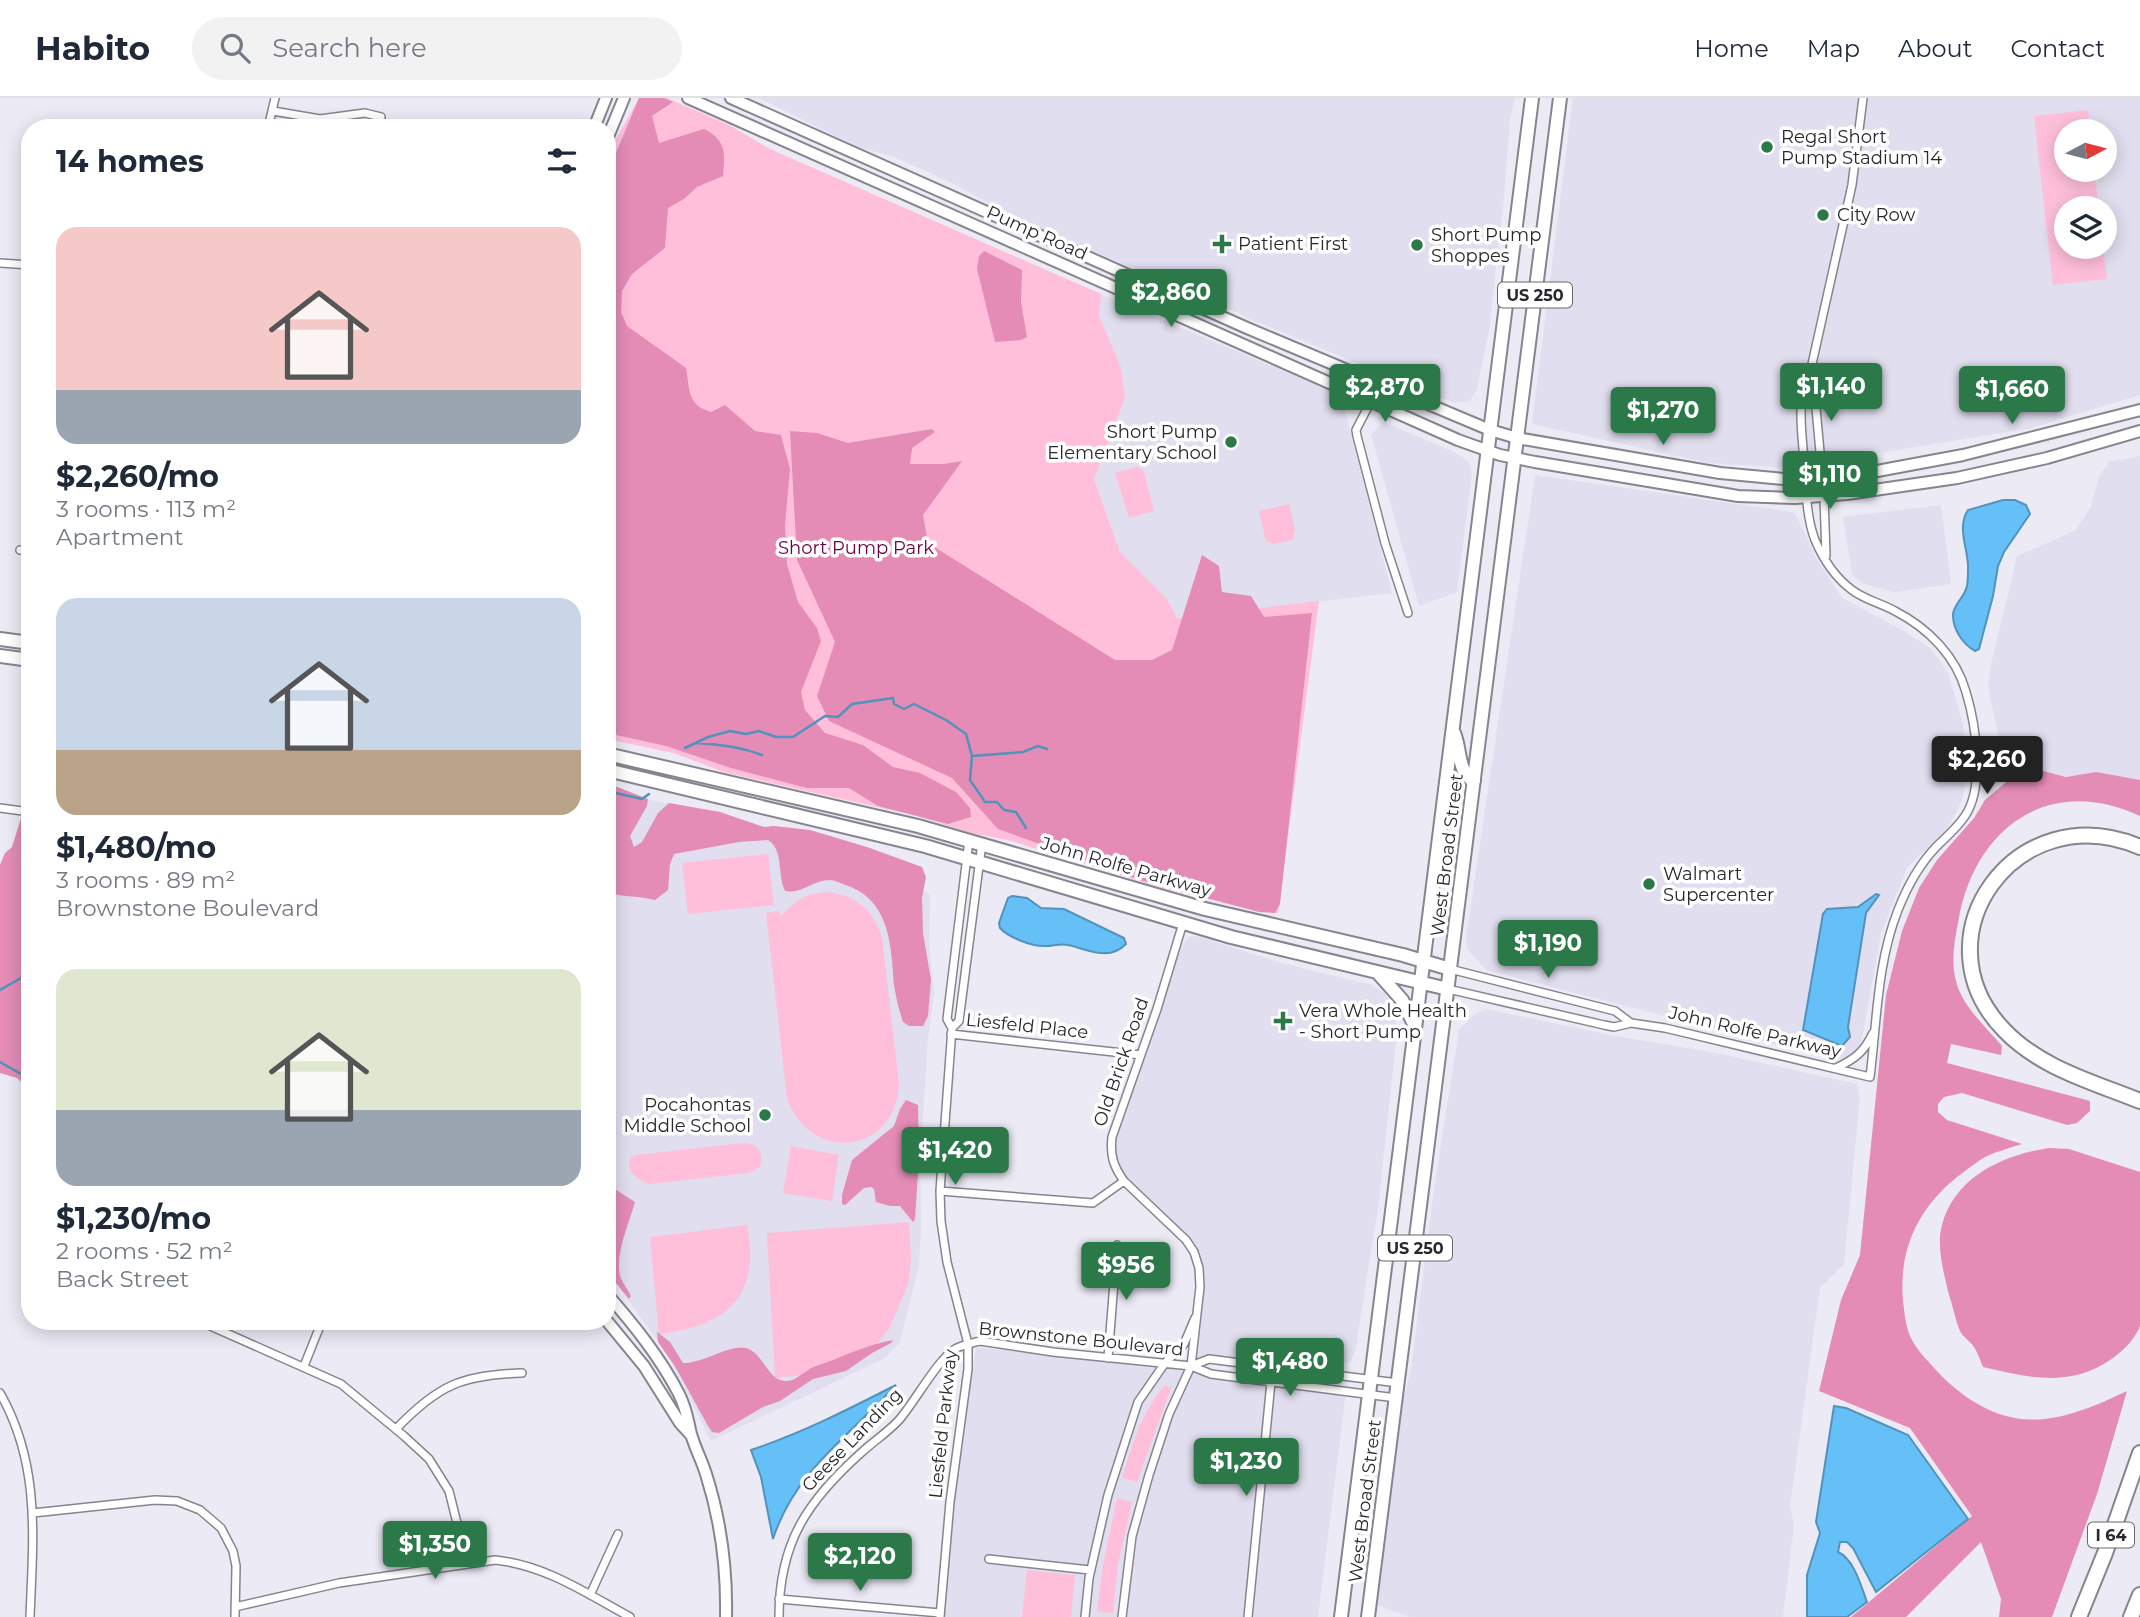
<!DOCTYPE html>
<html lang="en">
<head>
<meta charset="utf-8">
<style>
  body { margin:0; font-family:Montserrat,sans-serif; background:#f2f2f3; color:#1f2937; height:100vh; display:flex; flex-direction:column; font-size:26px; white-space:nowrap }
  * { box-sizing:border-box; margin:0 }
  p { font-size:23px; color:#747a83 }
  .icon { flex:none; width:38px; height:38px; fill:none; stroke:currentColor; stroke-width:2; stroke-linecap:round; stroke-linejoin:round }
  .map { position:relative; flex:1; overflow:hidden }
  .drawer { position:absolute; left:21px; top:21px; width:595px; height:1211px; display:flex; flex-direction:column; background:#fff; border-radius:28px; box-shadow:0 4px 18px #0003 }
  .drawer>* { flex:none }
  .needle { width:46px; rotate:83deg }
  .buttons { position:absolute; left:2054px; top:21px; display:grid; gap:14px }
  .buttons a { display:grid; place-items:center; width:63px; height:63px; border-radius:50%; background:#fff; box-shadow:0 4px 18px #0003; font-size:35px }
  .price { position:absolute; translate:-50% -60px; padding:0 16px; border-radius:7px; background:#2b7949; color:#fff; font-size:23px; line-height:46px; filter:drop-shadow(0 2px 4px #0008) }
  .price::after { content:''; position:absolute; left:50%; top:42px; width:21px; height:16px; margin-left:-10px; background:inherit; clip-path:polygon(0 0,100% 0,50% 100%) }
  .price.on { background:#222; color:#fff }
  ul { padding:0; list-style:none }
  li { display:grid; align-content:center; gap:14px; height:371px; padding:0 35px }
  li span { display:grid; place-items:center; height:217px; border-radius:21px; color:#555 }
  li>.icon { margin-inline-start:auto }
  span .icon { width:126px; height:126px; fill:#fffc; stroke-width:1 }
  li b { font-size:30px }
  h2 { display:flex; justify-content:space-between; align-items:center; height:84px; padding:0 35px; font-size:30px }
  header { display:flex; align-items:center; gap:42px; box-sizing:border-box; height:98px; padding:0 35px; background:#fff; border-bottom:2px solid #e0e1e3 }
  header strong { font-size:33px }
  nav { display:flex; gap:38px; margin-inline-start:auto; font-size:24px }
  .search { width:490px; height:63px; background:#f2f2f3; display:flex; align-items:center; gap:18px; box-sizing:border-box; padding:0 24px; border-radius:38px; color:#747a83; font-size:26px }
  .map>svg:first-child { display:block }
</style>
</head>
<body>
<header>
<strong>Habito</strong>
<div class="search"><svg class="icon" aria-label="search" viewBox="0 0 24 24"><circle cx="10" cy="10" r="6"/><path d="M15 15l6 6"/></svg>Search here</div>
<nav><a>Home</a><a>Map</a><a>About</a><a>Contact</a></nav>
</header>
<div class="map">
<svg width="2140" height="1519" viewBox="0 0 2140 1519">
  <rect width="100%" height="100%" fill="#eceaf5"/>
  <!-- built -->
  <path fill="#e1deef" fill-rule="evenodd" d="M759,0H1515L1510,22L1503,109L1489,232L1477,291L1470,303L1454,305L1250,221L1166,180L1122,166L1000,112L954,86L897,60L858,49Z
    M1573,0H2140V297L2031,330L1788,370L1709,365L1532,326ZM2067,33H2105V72H2067ZM2067,110H2105V149H2067Z
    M1101,196L1341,297L1392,495L1177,520L1167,501L1120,454L1094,381L1125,300L1121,269L1099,218Z
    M1384,324L1454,354L1469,364L1472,376L1457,494L1419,508L1371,336Z
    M2140,358V687L2091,677L2065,678L2009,665L1997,631L1988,589L1991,566L2017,458L2075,433L2091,409L2099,378L2109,364Z
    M1535,377L1793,414L1797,419L1816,460L1842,500L1904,533L1930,550L1948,575L1963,626L1966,683L1962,703L1947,731L1907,770L1881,835L1862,941L1856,953L1845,961H1831L1486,872L1467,851L1466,840Z
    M1941,407L1951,486L1895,494L1864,486L1852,477L1843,419Z
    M607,693L699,712L899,780L930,796L929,845L934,895L928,942L920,1061L921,1129L919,1168L900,1244L885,1260L711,1343L669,1259L607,1172Z
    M1196,838L1282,865L1372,887L1384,895L1396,913V944L1378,1110L1355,1254L1351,1263L1335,1269L1267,1268L1209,1261L1191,1268L1211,1276L1346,1293L1318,1519H940L950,1404L976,1250L1053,1254L1190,1268L1200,1189L1194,1154L1115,1072L1112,1039L1157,911L1183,847L1188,839Z
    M1486,911L1616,938L1711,954L1857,986L1860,999L1844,1166L1820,1190L1790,1408L1794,1427L1783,1519H1410L1369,1504L1387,1366L1411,1271L1434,1091L1459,932L1472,918Z"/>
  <!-- green -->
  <path fill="#ffbfdb" d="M639,0H667L729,27L770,51L1101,196L1099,218L1121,269L1125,300L1094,381L1120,454L1167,501L1177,520L1319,503L1278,815L1240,809L1159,789L1008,742L971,735L917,718L727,675L673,655L607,641V57Z
    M2088,12L2090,33H2067V72H2094L2099,110H2067V149H2103L2107,181L2053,187L2034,18Z
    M1138,369L1144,374L1154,413L1129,420L1115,375Z
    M1289,406L1295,431L1293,442L1273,446L1266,443L1259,413Z
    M768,756L774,807L688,816L682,765Z
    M827,794C856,797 874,812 882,840L899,985C897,1056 810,1067 787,1000L766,815L779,813L781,818C795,803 806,795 827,794Z
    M744,1045C759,1045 764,1055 760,1069L749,1075L650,1086C638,1083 624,1072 631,1059L635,1057Z
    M791,1048L839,1057L832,1103L783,1095Z
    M909,1124L911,1162L908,1187L889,1231L873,1251L820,1275L775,1280L767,1135Z
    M747,1127C761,1198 728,1228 659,1236L650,1139Z
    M1165,1287L1171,1290L1137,1384L1122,1380C1134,1343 1140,1317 1165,1287Z
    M1117,1400L1132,1404L1118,1467L1113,1515L1097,1514L1103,1467Z
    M1027,1472L1075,1477L1071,1519H1022Z"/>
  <!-- forest -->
  <path fill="#e48cb6" d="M639,0H664L673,4L652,18L659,45L704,31C727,43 725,54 723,78L697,89L684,101L668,110L665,150L632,176L622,193L621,214L627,228L686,270C690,292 687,307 711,314L725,307L755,333L781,337L790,371L785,427L787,466L798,504L817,530L821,543L801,594L805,612L825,635L863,647L893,669L920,675L956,694L970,710L971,719L948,726L878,708L849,690H807L731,670L666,648L607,635V76Z
    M984,153L1022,172L1021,204L1027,239L1021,242L995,244L977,171L979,158Z
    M932,331L935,334L912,350L910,366H944L962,363L923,417L928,445L1115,562H1152L1172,552L1202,457L1219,468L1222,494L1251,498L1264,519L1312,515L1280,806L1275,815L1259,814L1140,782L998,731L952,680L829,623L817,598L835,544L797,462L790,333L817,335L848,345Z
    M2025,668L2066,679L2096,674L2140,682V718C2048,675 1973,731 1958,825C1954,845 1951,864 1956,883C1962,908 1986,929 2002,948L2001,957L1951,946L1947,965L2090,1003V1013L2077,1025L2067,1027L1962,995L1944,999L1938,1006V1014L1947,1022L2022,1046C2010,1050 1998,1053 1987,1058C1979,1062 1972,1068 1965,1073C1918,1107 1896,1153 1904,1211C1905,1221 1907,1233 1912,1242C1917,1252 1927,1262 1935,1271C1955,1293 1984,1315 2015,1320C2054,1327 2093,1309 2127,1293L2097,1396L2052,1519H1999L2001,1501L1981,1444L1906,1519H1851L1972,1418L1910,1330L1819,1293L1841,1202L1860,1157L1886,897L1902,833L1919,790L1937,762L1974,720L1985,702Z
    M607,685L648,701L647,708L630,738L634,749L642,744L658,715L669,705L720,714L764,729L774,728L810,732L867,749L922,769L926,779L922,800L923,835L931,882L928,918L923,928H909L903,924C899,912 896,900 894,887C891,850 891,806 851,789C845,787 837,783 831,782C811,782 804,796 785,793C777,776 784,752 768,742L739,744L674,756L670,766L668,792L655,802C639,798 624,799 609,795Z
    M21,720H30L28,780L30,793V992L17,980L0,975V767L5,755L12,749Z
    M906,1002L918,1007L919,1060L915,1121L913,1124L900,1108H890L876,1104L874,1091L871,1089L864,1090L845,1107L842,1106V1097L852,1062L894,1028L900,1011Z
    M2049,1050L2069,1051L2140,1074V1228C2135,1241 2124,1252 2113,1260C2072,1290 2029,1280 1983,1269C1980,1262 1978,1255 1974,1249C1970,1243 1963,1239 1960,1233C1955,1221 1953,1208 1949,1197C1944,1176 1936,1148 1942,1127C1955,1078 2004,1057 2049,1050Z
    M607,1086L635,1104C629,1126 615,1155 620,1178C622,1185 628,1191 631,1198L629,1201L607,1174Z
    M657,1234L670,1244L683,1265C705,1265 729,1246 746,1250C766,1256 768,1289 792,1282C800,1279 807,1271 816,1268C841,1260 867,1246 893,1242L891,1245L872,1255L846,1273L813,1281L780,1303L763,1309L719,1335L712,1334L708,1328L676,1270L658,1244Z"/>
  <!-- water -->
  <path fill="#66c0f8" stroke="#5392ba" stroke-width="2" d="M2003,402H2015L2026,407L2030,416L2004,454L1998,468L1993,498L1979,551L1975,553C1963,546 1953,532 1953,517C1953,507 1965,499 1967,488C1968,483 1968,476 1968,471C1969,452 1956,430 1968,412Z
    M1876,796L1879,797L1866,815L1848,929L1850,939L1842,948L1803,932L1823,816L1827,811L1858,809Z
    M1012,798L1027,800L1041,810L1064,811L1124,840L1126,846C1108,864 1088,851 1068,847C1061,845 1053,848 1046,848C1032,849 1008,839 1000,830L999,825L1008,800Z
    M896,1287C850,1338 795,1372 773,1441L761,1379L751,1352C802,1335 849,1311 896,1287Z
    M1834,1308L1846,1310L1908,1337L1968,1421L1876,1494L1853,1450L1847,1444H1840L1838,1454C1854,1461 1861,1488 1867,1504L1847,1519H1807V1477L1820,1435L1816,1424Z"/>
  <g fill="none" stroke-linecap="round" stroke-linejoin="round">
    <!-- stream -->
    <path stroke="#5392ba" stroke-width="2.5" d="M697,645C719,646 741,649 762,657
      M685,650L708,639L730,633L746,636L759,633L776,639H793L825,618L838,619L852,606L893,600L894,606L904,611L914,606L946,622L966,636L972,658L970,682L985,704H997L1004,712L1016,714L1026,730
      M972,658L1023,654L1038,648L1047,651
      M607,693L642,701L649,696
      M0,892L30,875
      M0,964L30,981"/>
    <!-- minor casing -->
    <g stroke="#86858e" stroke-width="10">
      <path id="minor" d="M273,13L320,21L365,15L381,19
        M268,30L275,0
        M0,165L30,167
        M1810,275L1814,288L1824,398L1826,458
        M1371,303L1356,332L1357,338L1385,445L1408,515
        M20,452L30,453
        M0,710L30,714
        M1450,871L1615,913L1631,925
        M1448,891L1604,927L1614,929L1631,925L1665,930L1870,979C1877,923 1877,865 1898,812C1907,789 1919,767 1936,749C1946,739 1957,730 1965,718C1985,688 1976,627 1966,594C1956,558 1928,530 1895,513C1881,505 1865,502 1852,492C1836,480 1823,461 1815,442C1806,419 1806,388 1804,363C1802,333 1796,303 1810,275L1852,87L1863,0
        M952,930L959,923L982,745
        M951,936L1141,957
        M1836,970C1855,961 1864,954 1873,935
        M940,1093L1093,1105L1124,1083
        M199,1223L341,1286L404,1338L429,1361L449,1393L457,1425L463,1465
        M1108,1260L1117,1147
        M304,1268L322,1223
        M1191,1268L1209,1261L1398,1285
        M0,1295C41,1367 33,1440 30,1519
        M396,1331C438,1287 462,1277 522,1275
        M33,1415L155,1402L177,1403L200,1412L221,1430L233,1453L236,1468L235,1519
        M989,1461L1090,1472
        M590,1497L618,1436
        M779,1501L940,1515
        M235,1509L339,1485L495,1462C545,1467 586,1495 630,1519
        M779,1519C779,1444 808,1402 862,1354C874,1343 888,1334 899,1322C914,1305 938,1261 955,1251C962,1247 972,1245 980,1243L1053,1254L1191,1268L1211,1276L1396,1300
        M940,1519L950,1404L968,1271V1246L947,1164L941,1123L940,1093L952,930L947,921L969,742
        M1085,1519L1089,1480L1108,1397L1138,1304L1165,1265L1184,1246L1195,1220
        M1122,1519L1132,1438L1149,1377L1169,1316L1191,1268L1200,1189L1199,1170L1194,1154L1186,1142L1124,1083C1113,1068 1110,1057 1112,1039L1157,911L1183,825
        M1248,1519L1271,1284"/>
    </g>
    <!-- secondary casing -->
    <g stroke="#86858e" stroke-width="14">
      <path id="secondary" d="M688,0L1458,342L1500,357L1535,364L1738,398L1795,400L1847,396L1957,380L2047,360L2140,333
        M731,0L1247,230L1490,332L1517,340L1720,375L1784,381H1822L1845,379L1963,357L2140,312
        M594,30L606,0
        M607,41L624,0
        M607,1196C634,1227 660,1259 679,1296C687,1312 687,1320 691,1336C695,1350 702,1363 706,1376C721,1423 727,1470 726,1519
        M607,1223L644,1268L680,1325L691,1337"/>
    </g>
    <!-- primary casing -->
    <g stroke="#86858e" stroke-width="16">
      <path id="primary" d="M0,541L30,545
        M0,558L30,562
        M1454,635C1461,651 1457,674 1474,683
        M607,656L918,728L1205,811L1403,857L1450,871
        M607,672L925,748L1231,839L1448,891
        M1378,875L1402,902L1415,928
        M1341,1519L1532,0
        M1368,1519L1560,0"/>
    </g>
    <!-- motorway casing -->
    <g stroke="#86858e" stroke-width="18">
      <path id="motorway" d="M2140,749C2017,696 1914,839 2004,932C2040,970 2093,984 2140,1003
        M2079,1519L2105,1455L2140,1355
        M2131,1519L2140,1497"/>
    </g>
    <!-- minor -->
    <use href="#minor" stroke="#fff" stroke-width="7"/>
    <!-- secondary -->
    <use href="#secondary" stroke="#fff" stroke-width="10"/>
    <!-- primary -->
    <use href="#primary" stroke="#fff" stroke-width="12"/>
    <!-- motorway -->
    <use href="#motorway" stroke="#fff" stroke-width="14"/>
  </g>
  <!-- markers -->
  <g fill="#2b7949" stroke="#fff" stroke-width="2.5">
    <circle cx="1767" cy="49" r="7"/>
    <circle cx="1823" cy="117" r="7"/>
    <path d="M1218.5 135.5h7v7h7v7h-7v7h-7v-7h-7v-7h7z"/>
    <circle cx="1417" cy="147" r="7"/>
    <circle cx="1231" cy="344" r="7"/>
    <circle cx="1649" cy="786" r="7"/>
    <path d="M1279.5 912.5h7v7h7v7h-7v7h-7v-7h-7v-7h7z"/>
    <circle cx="765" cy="1017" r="7"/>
  </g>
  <g text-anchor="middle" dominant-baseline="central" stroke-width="7" stroke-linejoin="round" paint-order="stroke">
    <!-- shield labels -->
    <g fill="#fff" stroke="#68686b" stroke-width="2">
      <rect x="1498" y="184.5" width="74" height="25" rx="5"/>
      <rect x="1378" y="1137.5" width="74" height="25" rx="5"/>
      <rect x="2088" y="1424.5" width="46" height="25" rx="5"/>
    </g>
    <g font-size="16" font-weight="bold" fill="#28272b">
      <text x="1535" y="197">US 250</text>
      <text x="1415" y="1150">US 250</text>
      <text x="2111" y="1437">I 64</text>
    </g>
    <!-- poi labels -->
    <g font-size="18" fill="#28272b" stroke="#fff" text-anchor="start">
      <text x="1781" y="39">Regal Short<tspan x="1781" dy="21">Pump Stadium 14</tspan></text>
      <text x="1837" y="117">City Row</text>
      <text x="1431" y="137">Short Pump<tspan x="1431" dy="21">Shoppes</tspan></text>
      <text x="1238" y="146">Patient First</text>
      <text x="1217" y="334" text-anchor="end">Short Pump<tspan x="1217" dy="21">Elementary School</tspan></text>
      <text x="1663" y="776">Walmart<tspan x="1663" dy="21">Supercenter</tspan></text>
      <text x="1299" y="913">Vera Whole Health<tspan x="1299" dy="21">- Short Pump</tspan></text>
      <text x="751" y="1007" text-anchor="end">Pocahontas<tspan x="751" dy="21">Middle School</tspan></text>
    </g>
    <!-- street labels -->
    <g font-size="18" fill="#28272b" stroke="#fff">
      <text transform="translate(1037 135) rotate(24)">Pump Road</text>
      <text transform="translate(1447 757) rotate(-83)">West Broad Street</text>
      <text transform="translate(1126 769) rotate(16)">John Rolfe Parkway</text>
      <text transform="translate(1027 928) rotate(6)">Liesfeld Place</text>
      <text transform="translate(1755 934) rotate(13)">John Rolfe Parkway</text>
      <text transform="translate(1121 964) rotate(-71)">Old Brick Road</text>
      <text transform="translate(1081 1241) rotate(6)">Brownstone Boulevard</text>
      <text transform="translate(943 1326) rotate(-84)">Liesfeld Parkway</text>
      <text transform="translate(852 1342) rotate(-46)">Geese Landing</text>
      <text transform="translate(1365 1403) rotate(-83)">West Broad Street</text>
    </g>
    <!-- park labels -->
    <g font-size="18" fill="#6c0043" stroke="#fff">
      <text x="856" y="450">Short Pump Park</text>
    </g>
  </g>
</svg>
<div class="buttons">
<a><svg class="needle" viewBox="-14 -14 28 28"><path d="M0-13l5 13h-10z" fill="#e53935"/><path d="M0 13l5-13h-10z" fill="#747a83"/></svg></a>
<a><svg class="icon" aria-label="layers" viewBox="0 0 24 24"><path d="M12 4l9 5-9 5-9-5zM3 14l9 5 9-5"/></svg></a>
</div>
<b class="price" style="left:1171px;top:231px">$2,860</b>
<b class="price" style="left:1831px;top:325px">$1,140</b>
<b class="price" style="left:1385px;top:326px">$2,870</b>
<b class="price" style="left:2012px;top:328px">$1,660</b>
<b class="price" style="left:1663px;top:349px">$1,270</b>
<b class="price" style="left:1830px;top:413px">$1,110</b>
<b class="price on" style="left:1987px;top:698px">$2,260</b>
<b class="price" style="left:1548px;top:882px">$1,190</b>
<b class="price" style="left:955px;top:1089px">$1,420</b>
<b class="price" style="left:1126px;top:1204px">$956</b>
<b class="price" style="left:1290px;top:1300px">$1,480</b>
<b class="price" style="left:1246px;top:1400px">$1,230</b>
<b class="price" style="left:435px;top:1483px">$1,350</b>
<b class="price" style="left:860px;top:1495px">$2,120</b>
<section class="drawer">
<h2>14 homes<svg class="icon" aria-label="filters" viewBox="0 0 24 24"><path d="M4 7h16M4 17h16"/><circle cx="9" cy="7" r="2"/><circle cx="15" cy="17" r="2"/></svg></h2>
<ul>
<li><span style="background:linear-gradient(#f6c9c9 75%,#9aa5b1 0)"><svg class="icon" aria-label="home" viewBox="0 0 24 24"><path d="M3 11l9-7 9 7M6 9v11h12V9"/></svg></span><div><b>$2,260/mo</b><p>3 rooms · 113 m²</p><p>Apartment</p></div></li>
<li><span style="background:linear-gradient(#c9d6e8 70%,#b9a48a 0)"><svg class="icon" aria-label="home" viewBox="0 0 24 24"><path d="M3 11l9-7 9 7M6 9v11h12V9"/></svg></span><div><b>$1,480/mo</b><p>3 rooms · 89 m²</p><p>Brownstone Boulevard</p></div></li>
<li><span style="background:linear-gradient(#dfe7d0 65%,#9aa5b1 0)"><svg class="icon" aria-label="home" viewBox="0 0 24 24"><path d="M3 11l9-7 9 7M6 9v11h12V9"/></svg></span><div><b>$1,230/mo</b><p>2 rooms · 52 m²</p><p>Back Street</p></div></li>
</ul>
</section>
</div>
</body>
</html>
